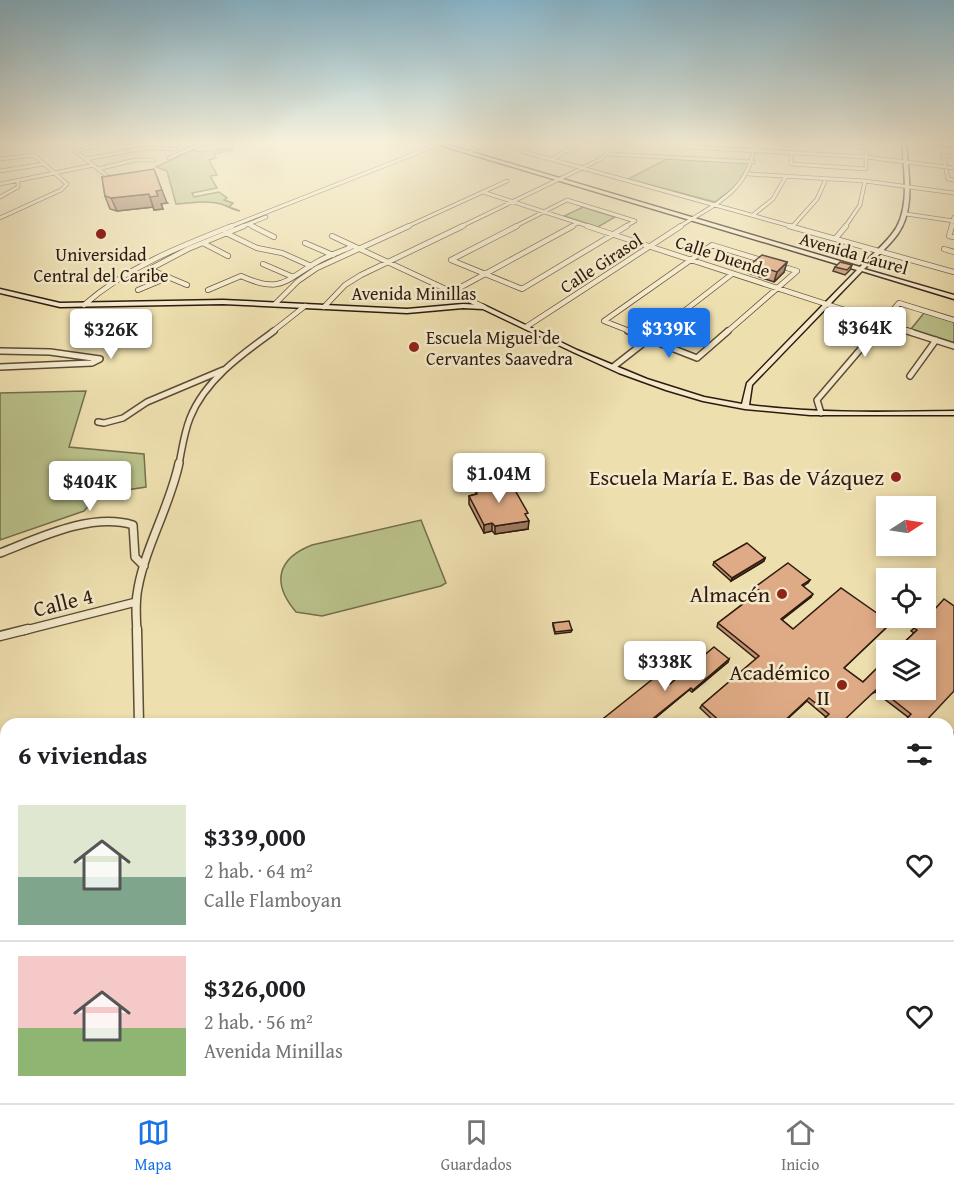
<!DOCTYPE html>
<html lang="es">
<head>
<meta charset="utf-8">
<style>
  body { margin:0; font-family:"Gentium Book Plus",serif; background:#f2f2f2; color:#202124; height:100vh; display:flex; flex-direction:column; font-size:22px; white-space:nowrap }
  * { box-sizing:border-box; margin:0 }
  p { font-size:20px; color:#757577 }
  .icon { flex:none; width:33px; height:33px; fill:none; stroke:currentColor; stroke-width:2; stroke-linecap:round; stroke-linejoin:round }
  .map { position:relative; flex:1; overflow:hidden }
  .side { position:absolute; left:0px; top:718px; width:954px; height:386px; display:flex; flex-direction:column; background:#fff; border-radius:18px 18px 0 0; box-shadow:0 3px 9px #0003 }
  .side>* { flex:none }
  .needle { width:39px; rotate:78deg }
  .controls { position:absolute; left:876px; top:496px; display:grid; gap:12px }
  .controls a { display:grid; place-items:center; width:60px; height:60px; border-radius:0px; background:#fff; box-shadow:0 3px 9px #0003; font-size:30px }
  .price { position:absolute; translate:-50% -51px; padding:0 14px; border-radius:6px; background:#fff; color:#222; font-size:20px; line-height:39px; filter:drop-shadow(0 2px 3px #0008) }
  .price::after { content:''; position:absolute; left:50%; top:36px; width:18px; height:14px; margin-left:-9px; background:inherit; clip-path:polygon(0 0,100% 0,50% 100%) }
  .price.on { background:#1a73e8; color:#fff }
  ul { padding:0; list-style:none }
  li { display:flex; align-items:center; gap:18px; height:150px; padding:0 18px }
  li+li { border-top:2px solid #e0e0e0 }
  li span { display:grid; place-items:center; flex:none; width:168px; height:120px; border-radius:0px; color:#555 }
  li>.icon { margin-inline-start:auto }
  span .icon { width:72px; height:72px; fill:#fffc; stroke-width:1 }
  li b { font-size:26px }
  h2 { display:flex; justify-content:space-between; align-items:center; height:72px; padding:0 18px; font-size:26px }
  .menu { display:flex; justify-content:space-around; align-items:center; height:84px; border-top:2px solid #e0e0e0; background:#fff; font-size:16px; color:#757577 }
  .menu a { display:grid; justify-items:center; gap:3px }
  .menu .on { color:#1a73e8 }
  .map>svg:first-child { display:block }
</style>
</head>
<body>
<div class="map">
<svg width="954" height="1103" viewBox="0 0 954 1103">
  <rect width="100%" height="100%" fill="#eedfaf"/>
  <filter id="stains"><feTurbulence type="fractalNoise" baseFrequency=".00333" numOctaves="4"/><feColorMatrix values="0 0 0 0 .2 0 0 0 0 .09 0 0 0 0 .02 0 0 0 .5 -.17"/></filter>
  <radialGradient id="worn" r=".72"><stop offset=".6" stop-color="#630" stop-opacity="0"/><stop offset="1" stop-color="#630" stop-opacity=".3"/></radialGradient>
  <!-- green -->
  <path fill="#bac18a" stroke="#746e4c" stroke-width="1.5" d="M233,148L232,150L214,154L216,158L209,160L217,175L210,176L217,188L192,193L194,197L219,192L227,198L224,200L233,203L229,207L240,211C233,210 228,206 221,204C206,200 191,203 176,204L167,171L156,167L192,150L201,152Z
    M667,159L748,163L750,164L736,186L715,202L628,179Z
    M583,207L615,217L598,227L564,216Z
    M924,313L954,322V343L911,329Z
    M86,391L69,447L144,454L146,487L100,494L84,511L0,540V393Z
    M421,520L446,583L441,586L322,616L296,612C272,584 276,559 312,545Z"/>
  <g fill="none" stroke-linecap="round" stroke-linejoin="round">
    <!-- stream -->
    <path stroke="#6e7c6c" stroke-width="4" d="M848,1098L854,1103"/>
    <!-- street-far5 casing -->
    <g stroke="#5e4c37" stroke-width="4.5">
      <path id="street-far5" d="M107,143L75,151L111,179
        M536,143L521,151L794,227
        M619,143L866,157L954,168
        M196,146L215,143
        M0,149L5,143
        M471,151L487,143
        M791,153V164L866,169V147L822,143
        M608,154L753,162
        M954,157L943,155L948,179L954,180
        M169,158L196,146L195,143
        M0,159L34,155L67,184L61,190L0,218
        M86,159L144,148L175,149
        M552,159L580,143
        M98,169L135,160H154
        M0,171L44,164
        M749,174L865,181L954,193
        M0,184L94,165
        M483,192L591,227
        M0,197L18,187V181
        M906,214L954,221
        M753,215L773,199L786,176
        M248,224L255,227
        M229,227L442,143
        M241,227L266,217
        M406,227L507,181
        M460,227L601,159L617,143
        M514,227L567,200L635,221L624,227
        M570,227L578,223
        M679,227C716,203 749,192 755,143
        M792,227L817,199L826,179
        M845,227L860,205L865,181
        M951,227L954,217"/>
    </g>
    <!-- street-far4 casing -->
    <g stroke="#5e4c37" stroke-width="6">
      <path id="street-far4" d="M252,226L274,237
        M517,226L451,260L522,289L627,226
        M587,226L912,332
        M789,226L954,272
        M952,226L949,236L954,237
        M226,233L257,248L282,253L311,266
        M332,236L484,307
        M836,238L846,226
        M203,243L228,256
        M305,243L333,255
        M944,249L954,252
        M263,264L293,277
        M149,269L187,285
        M150,269L188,249L244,226
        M138,290L169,277
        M208,290L241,276C281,294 284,281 317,262C327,256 340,252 351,247
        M452,292L573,226
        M275,304L298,281L317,268L409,226
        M84,305C127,267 179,247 232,226
        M324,307L345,285L361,275L463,226
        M526,327L681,226
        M272,332L305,306
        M632,332L604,321L712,245L797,271L727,332
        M657,332L732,274
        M874,332L899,303L954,320"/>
    </g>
    <!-- street-far3 casing -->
    <g stroke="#5e4c37" stroke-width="8">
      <path id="street-far3" d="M628,331L697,358L728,331
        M907,331L954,346
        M0,351L50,352L100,359L92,363L0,367
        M613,367L659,331
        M910,376L936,340
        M821,413L817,400L876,331
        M98,422L104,423L123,418L147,402L223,370
        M179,464C182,449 184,433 190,418C205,380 242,354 274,331"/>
    </g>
    <!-- street-far2 casing -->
    <g stroke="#5e4c37" stroke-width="10">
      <path id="street-far2" d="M0,553C39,538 91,512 133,525L135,557L144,566
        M22,631L136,602
        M137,631C136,616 135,602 138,588C146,545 170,506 179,463"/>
    </g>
    <!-- street-far1 casing -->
    <g stroke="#5e4c37" stroke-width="11">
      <path id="street-far1" d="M137,629L139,724
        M0,636L28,629
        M0,819L6,817"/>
    </g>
    <!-- street casing -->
    <g stroke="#5e4c37" stroke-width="14">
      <path id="street" d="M0,1027L6,1025
        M139,1098V1103"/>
    </g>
    <!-- secondary casing -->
    <g stroke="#2e1b0f" stroke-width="3">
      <path id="secondary" d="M441,143L860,267C870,256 883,246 892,234C911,211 904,171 902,143H906C908,172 916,210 897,235C888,247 875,258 864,269L954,295V299L862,271L752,385L749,405C817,414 885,412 954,411V415H810L745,409L703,401L666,390L619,373L573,352L483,309L463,308L407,313L223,304L60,307L0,293V289L60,303L223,300L407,309L463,304L484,305L577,350L647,379L704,397L742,404L747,383L857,270L433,143Z
        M944,143L954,145V147L930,143Z"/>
    </g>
    <!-- street-far5 -->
    <use href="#street-far5" stroke="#f4eacb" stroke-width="3"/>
    <!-- street-far4 -->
    <use href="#street-far4" stroke="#f4eacb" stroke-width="4.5"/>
    <!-- street-far3 -->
    <use href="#street-far3" stroke="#f4eacb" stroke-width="5"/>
    <!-- street-far2 -->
    <use href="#street-far2" stroke="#f4eacb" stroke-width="7"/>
    <!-- street-far1 -->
    <use href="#street-far1" stroke="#f4eacb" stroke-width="8"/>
    <!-- street -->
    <use href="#street" stroke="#f4eacb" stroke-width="10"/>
    <!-- secondary -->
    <use href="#secondary" fill="#f4eacb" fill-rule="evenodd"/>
  </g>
  <!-- wall -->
  <path fill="#c09373" stroke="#2e1b0f" stroke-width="1.5" d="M102,177L167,203L161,204L163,209L154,210L153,207L117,211L110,209L105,196Z
    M787,262L784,272L774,282L748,273L751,264Z
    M852,265L850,270L845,275L833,271L835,267Z
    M485,482L528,519V529L495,534L492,531L484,533L469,504V496L476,494V490L485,487Z
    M765,558L764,561L731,581L713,565L714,562Z
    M810,580L808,583L803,586L811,597L782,620L793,629L891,623L844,668L863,682L914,633L911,631L924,619L920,618H926V606L954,691L908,717L875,692L826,717L807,701L782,724H717L700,708L702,705L756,659L717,627L718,623L757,593L754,591L755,587Z
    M553,623L572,630L571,632L555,634L553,626Z
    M729,659L728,662L692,692L689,690L648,724H608L603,720L604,718L670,684Z"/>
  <!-- shaded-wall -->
  <path fill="#9c785e" stroke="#2e1b0f" stroke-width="1.5" d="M162,190L167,203L161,204L163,209L154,210L150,197L156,191Z
    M149,194L153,207L117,211L111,198Z
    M787,262L784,272L774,282L777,272Z
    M529,521L528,529L495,534V526Z
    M492,523V531L484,533V525Z
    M765,558L764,561L731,581L732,578Z
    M813,594L811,597L778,622L781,619Z
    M729,659L728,662L692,692L693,690Z
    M691,688L689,690L648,724H646Z"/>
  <!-- building -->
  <path fill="#dfab86" stroke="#2e1b0f" stroke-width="1.5" d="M154,169L162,190L156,191L158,196L150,197L149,194L111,198L105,196L102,177Z
    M762,255L787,262L777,272L751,264Z
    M840,262L852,265L847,270L835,267Z
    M504,478L508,485H512L528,513L525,514L529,521L495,526L492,523L484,525L469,496L477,494L476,490L486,487L485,482Z
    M747,543L765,558L732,578L714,562Z
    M788,563L810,580L802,585L813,594L781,619L793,629L841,588L891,623L844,668L863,682L886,659V690H926V651H895L917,630L914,628L926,618L927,615H926V606L933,611L944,599L954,606V691L923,724H902L911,714L878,688L840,724H819L829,714L809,698L781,724H723L702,705L759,656L718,623L760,591L755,587Z
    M569,621L572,630L555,632L553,623Z
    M714,647L729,659L693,690L691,688L646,724H611L604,718L659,674L670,684Z
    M954,732V869L948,877V739Z"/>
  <!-- sky -->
  <linearGradient id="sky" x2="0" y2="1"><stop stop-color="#88b8cf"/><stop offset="0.48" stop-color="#f7f1db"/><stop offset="1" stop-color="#f7f1db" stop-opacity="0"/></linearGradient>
  <rect width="954" height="298" fill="url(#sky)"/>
  <!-- markers -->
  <g fill="#8f2418" stroke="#f4eacb" stroke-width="2">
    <circle cx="101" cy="234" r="6"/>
    <circle cx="414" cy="347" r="6"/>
    <circle cx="896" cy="477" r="6"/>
    <circle cx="782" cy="594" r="6"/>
    <circle cx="842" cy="685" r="6"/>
  </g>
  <g text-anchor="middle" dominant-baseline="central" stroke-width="5" stroke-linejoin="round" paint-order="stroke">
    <!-- far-street labels -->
    <g font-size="18" fill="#2e1b0f" stroke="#f4eacb">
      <text transform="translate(854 253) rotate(16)">Avenida Laurel</text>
      <text transform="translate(723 256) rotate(18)">Calle Duende</text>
      <text transform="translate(601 263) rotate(-33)">Calle Girasol</text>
      <text x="414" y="293">Avenida Minillas</text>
    </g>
    <!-- far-poi labels -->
    <g font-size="18" fill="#2e1b0f" stroke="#f4eacb">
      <text x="101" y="254">Universidad<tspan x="101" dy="21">Central del Caribe</tspan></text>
      <text x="426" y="337" text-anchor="start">Escuela Miguel de<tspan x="426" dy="21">Cervantes Saavedra</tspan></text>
    </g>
    <!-- poi labels -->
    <g font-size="22" fill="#2e1b0f" stroke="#f4eacb" text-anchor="end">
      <text x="884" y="477">Escuela María E. Bas de Vázquez</text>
      <text x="770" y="594">Almacén</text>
      <text x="830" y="672">Académico<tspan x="830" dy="25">II</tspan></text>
    </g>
    <!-- street labels -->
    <g font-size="22" fill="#2e1b0f" stroke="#f4eacb">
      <text transform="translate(63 602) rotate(-14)">Calle 4</text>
    </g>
  </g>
  <rect width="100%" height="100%" filter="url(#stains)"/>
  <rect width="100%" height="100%" fill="url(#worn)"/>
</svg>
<div class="controls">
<a><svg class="needle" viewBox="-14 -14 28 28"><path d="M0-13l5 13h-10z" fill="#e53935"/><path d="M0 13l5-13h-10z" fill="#757577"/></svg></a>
<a><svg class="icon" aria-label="locate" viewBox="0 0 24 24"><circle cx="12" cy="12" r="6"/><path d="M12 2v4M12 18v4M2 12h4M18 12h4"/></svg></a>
<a><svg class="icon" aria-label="layers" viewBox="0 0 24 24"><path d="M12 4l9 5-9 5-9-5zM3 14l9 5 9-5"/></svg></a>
</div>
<b class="price" style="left:865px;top:358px">$364K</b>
<b class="price on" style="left:669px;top:359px">$339K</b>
<b class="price" style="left:111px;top:360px">$326K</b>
<b class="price" style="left:499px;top:504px">$1.04M</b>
<b class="price" style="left:90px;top:512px">$404K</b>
<b class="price" style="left:665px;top:692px">$338K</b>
<section class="side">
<h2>6 viviendas<svg class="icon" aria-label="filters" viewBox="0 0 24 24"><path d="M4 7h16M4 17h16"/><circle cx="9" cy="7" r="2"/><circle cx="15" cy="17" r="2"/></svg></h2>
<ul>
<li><span style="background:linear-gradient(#dfe7d0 60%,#7fa58c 0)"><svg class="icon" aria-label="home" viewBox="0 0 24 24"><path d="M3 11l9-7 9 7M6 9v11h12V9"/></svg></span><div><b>$339,000</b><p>2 hab. · 64 m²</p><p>Calle Flamboyan</p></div><svg class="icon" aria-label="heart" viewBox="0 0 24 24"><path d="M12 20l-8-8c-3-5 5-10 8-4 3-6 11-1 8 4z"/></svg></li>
<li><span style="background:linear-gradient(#f6c9c9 60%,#8fb573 0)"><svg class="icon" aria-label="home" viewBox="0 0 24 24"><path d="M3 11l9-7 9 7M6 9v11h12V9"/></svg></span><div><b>$326,000</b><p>2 hab. · 56 m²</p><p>Avenida Minillas</p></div><svg class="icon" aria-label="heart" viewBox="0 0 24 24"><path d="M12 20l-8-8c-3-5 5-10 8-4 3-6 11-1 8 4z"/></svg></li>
</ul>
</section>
</div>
<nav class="menu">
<a class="on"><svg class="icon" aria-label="map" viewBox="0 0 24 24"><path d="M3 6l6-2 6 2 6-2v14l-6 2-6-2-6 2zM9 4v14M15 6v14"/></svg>Mapa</a>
<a><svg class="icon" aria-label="saved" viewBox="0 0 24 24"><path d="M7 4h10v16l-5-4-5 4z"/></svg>Guardados</a>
<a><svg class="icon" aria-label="home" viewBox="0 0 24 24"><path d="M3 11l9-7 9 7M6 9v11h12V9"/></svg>Inicio</a>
</nav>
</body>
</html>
